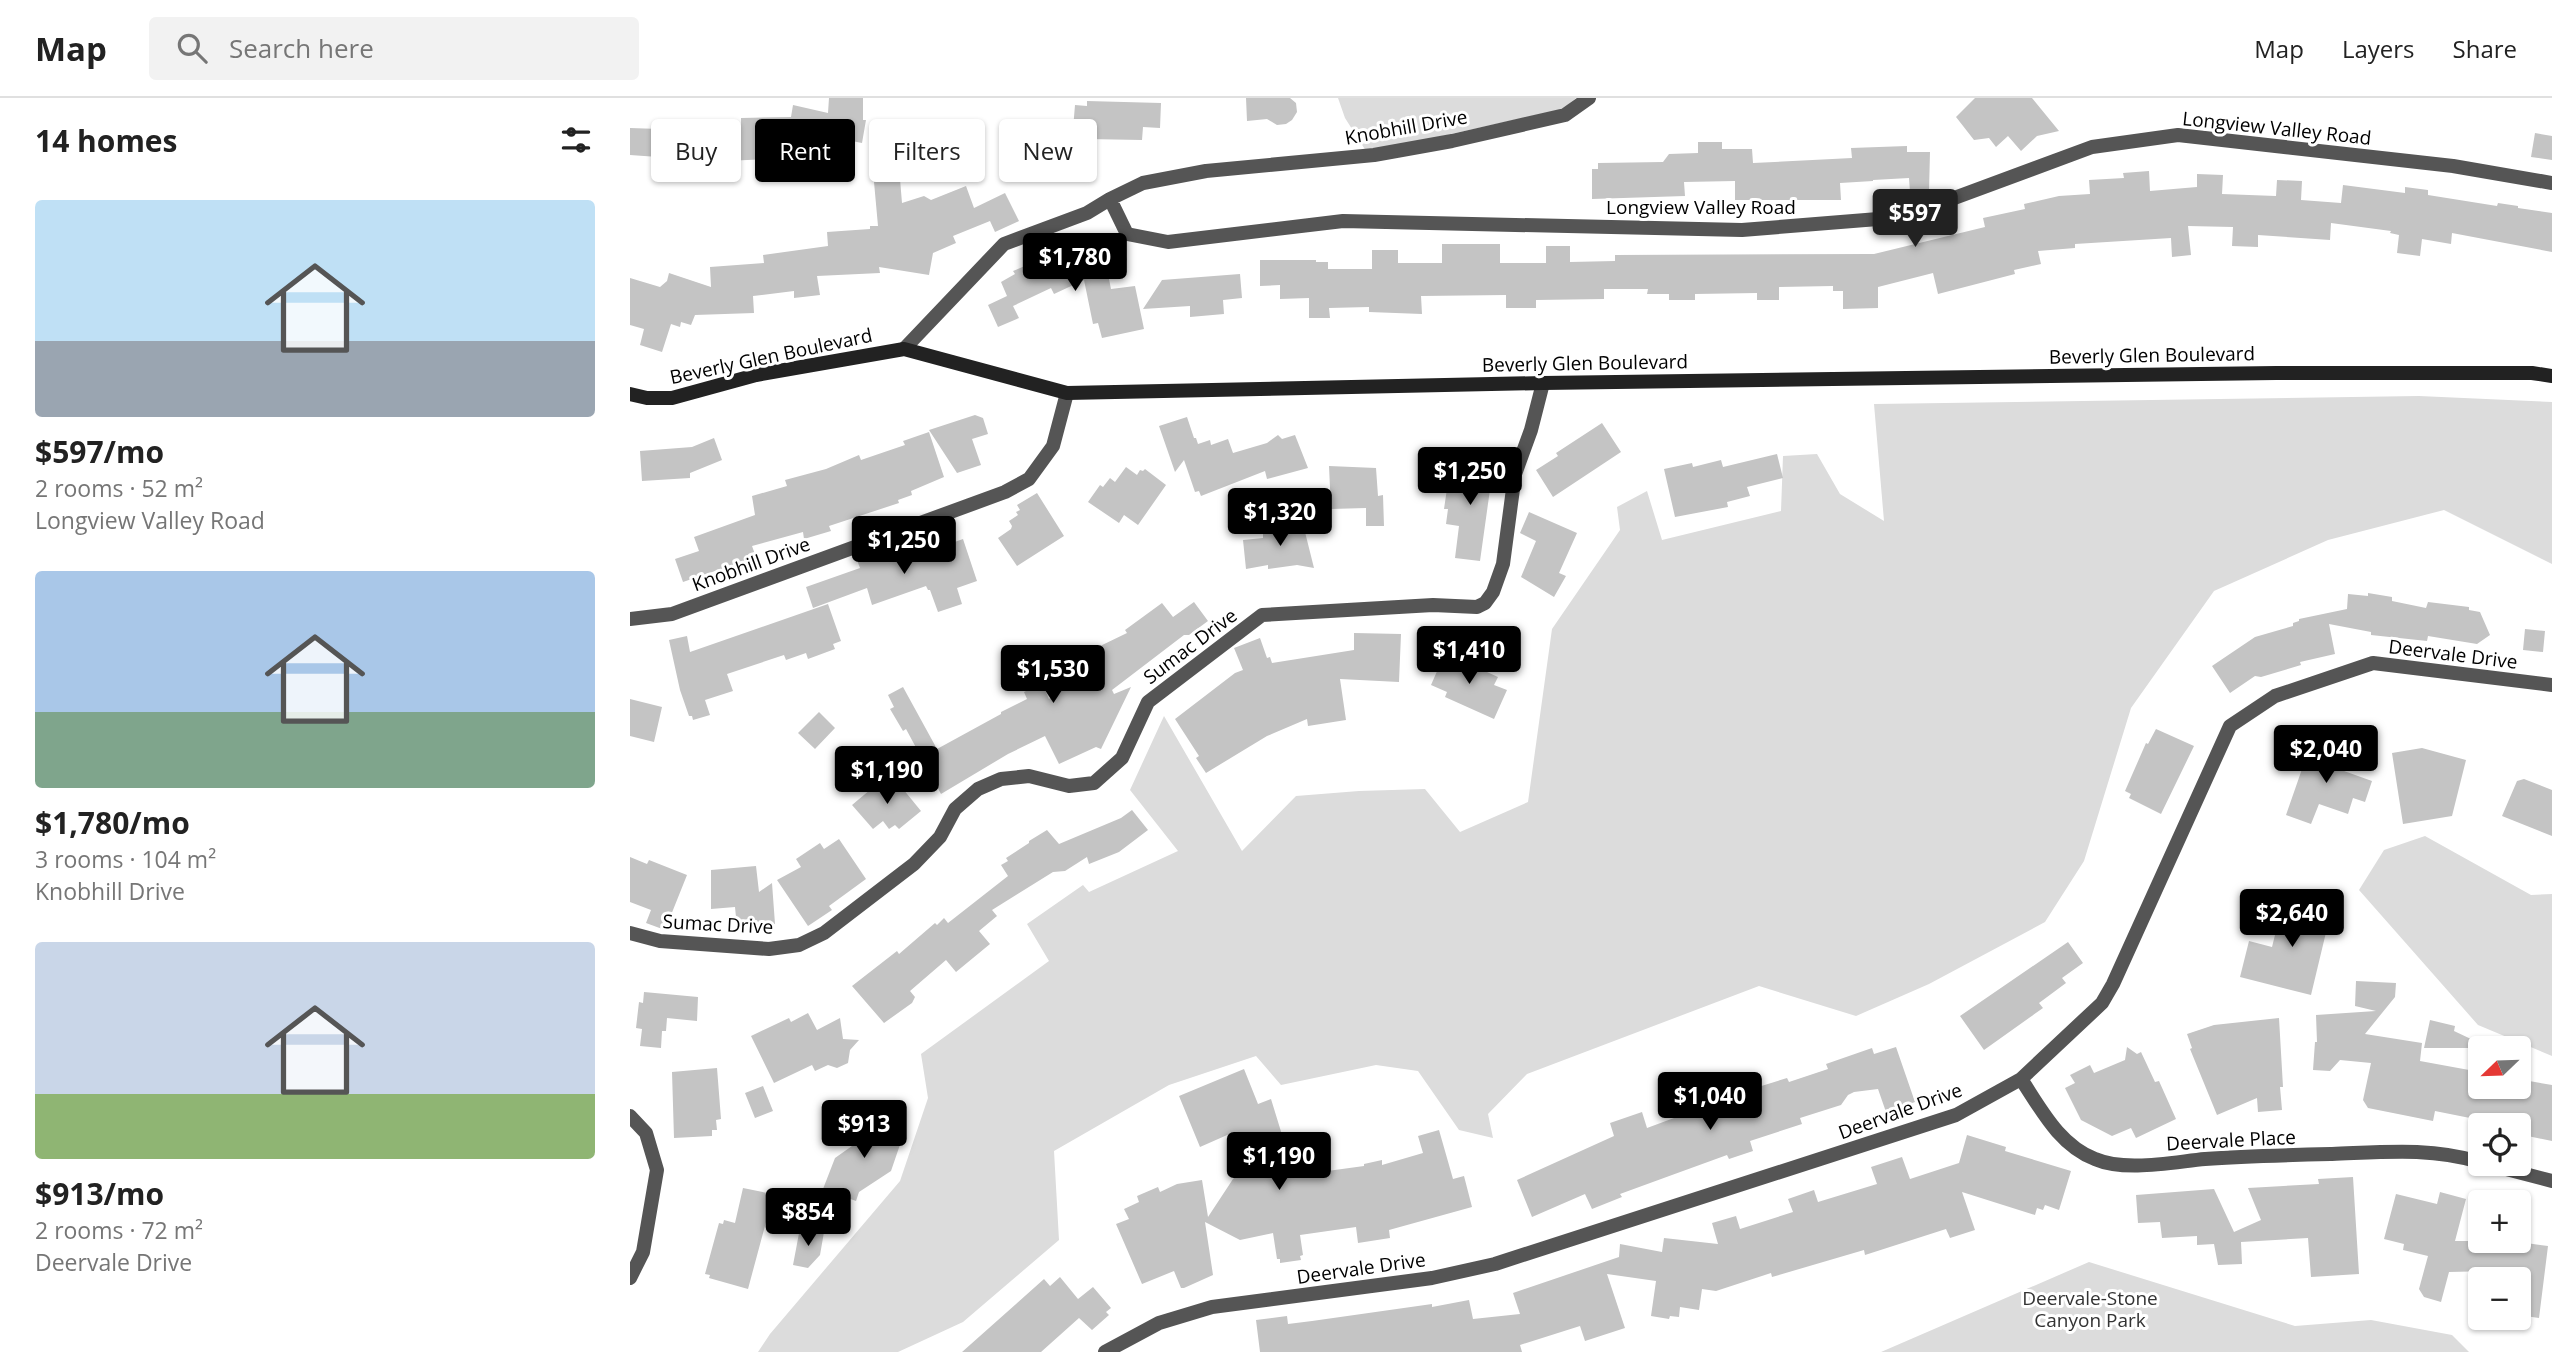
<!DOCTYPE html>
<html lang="en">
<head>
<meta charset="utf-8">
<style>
  body { margin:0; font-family:"Open Sans",sans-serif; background:#f2f2f2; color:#222; height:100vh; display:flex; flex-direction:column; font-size:26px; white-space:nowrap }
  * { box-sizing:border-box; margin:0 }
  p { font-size:23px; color:#767676 }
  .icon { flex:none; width:38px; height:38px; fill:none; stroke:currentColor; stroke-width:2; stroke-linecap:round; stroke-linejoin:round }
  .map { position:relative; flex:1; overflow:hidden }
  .side { display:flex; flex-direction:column; background:#fff; width:630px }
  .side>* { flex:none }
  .guide { position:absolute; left:21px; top:21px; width:665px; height:63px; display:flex; gap:14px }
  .needle { width:46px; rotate:247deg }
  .tools { position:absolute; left:1838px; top:938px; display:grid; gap:14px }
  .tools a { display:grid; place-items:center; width:63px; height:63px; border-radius:7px; background:#fff; box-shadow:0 2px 5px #0004; font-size:35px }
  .price { position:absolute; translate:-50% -60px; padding:0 16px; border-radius:7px; background:#000; color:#fff; font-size:23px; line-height:46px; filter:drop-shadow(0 2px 4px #0008) }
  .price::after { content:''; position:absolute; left:50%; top:42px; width:21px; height:16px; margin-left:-10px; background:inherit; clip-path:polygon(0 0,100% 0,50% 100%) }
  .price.selected { background:#222; color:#fff }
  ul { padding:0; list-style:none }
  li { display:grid; align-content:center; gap:14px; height:371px; padding:0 35px }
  li span { display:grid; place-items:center; height:217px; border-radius:7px; color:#555 }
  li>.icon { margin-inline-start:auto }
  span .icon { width:126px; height:126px; fill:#fffc; stroke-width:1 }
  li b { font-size:30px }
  h2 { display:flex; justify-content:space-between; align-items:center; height:84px; padding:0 35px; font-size:30px }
  .pill { padding:0 24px; border-radius:7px; background:#fff; box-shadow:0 2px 5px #0004; font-size:24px; line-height:63px }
  .pill.selected { background:#000; color:#fff }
  header { display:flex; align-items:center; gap:42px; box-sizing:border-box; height:98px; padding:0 35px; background:#fff; border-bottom:2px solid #e0e0e0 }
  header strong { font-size:33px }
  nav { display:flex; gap:38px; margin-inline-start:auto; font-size:24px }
  .search { width:490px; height:63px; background:#f2f2f2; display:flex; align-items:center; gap:18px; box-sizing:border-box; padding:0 24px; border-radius:7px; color:#767676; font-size:26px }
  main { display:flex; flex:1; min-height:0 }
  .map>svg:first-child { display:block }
</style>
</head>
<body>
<header>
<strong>Map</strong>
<div class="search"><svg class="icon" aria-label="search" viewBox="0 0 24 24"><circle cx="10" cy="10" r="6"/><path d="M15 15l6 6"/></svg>Search here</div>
<nav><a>Map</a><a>Layers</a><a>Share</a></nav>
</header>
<main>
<section class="side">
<h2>14 homes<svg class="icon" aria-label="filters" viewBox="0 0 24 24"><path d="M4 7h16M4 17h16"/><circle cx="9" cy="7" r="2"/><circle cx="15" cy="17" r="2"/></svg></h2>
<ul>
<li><span style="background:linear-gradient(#bfe0f5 65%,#9aa5b1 0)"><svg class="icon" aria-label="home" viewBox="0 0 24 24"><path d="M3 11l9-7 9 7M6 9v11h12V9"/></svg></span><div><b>$597/mo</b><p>2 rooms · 52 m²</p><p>Longview Valley Road</p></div></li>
<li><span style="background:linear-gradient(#a9c7e8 65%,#7fa58c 0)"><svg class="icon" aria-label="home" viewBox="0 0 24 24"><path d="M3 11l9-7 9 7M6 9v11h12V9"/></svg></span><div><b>$1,780/mo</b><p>3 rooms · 104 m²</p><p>Knobhill Drive</p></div></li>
<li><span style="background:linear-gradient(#c9d6e8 70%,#8fb573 0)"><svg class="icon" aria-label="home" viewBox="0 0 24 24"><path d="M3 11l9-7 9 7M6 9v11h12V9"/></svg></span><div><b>$913/mo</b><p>2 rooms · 72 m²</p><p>Deervale Drive</p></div></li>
</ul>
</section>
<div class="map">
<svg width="1922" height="1254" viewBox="0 0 1922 1254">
  <rect width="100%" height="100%" fill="#fff"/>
  <!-- green -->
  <path fill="#dcdcdc" d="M708,0H946L933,11L794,42L736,53L715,20Z
    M1789,298L1922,304V466L1814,412L1698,442L1584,493L1501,610L1454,763L1415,824L1299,886L1226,918L1129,888L897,976L858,1016L863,1040L829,1032L788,973L746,967L651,987L626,958L539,987L424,1053L429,1142L333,1224L268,1254H128L140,1236L270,1083L298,1000L291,956L419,863L397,826L453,787L459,794L548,753L500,692L534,618L612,753L666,698L729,693L795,691L830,734L898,704L922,531L990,432L987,409L1017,393L1032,442L1151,413L1153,358L1187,356L1210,396L1254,423L1244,306Z
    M1795,738L1901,797L1922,796V958L1848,927L1729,792L1754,752Z
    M1459,1164L1665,1228L1741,1222L1822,1237L1839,1254H1251Z"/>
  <!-- building -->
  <path fill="#c4c4c4" d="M199,0H233V22H236L232,45L207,40L188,47L185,62L137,53V61L95,63V54L58,55L56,61L0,57V30L89,33V30L111,29V20L161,19L163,7L198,15Z
    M616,0H660L666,5L667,14L662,22L656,26L647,27L637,21L617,23Z
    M1345,0H1402L1429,33L1407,38L1391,53L1378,38L1366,49L1359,40L1344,42L1326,19Z
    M457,3L531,5L530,30L513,29L512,42L457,41L458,32L443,31L445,7L457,8Z
    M1905,35L1922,38V62L1901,59Z
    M1068,44H1092V51H1122L1123,65L1222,60L1221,50L1277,48V54H1300L1299,93L1280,94L1279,80L1243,82V83L1210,85L1211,102H1105V83L1054,84L1055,98L962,101V71H968V65L1033,64L1039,56L1068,55Z
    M1519,73L1520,93L1567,89V76L1593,77L1592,96L1646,98L1647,82L1672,83L1671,102L1711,105L1713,87L1775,95V89L1798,92V97L1867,108L1868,105L1888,108V110L1922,115V154L1822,135L1821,146L1792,141L1790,158L1767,155L1769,137L1760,135L1761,133L1701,125L1700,142L1628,137V149L1602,148L1603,129L1558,128L1561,157L1542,159L1541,140L1445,146V150L1408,153L1411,166L1384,172L1385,176L1308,196L1303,175L1248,189V210L1213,211V193H1203V188L1149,189V202H1127V195L1065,196V202H1039V196H1017L1018,191H974V201L906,202V210H876V197L791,198L792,216L739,214V209L699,210L700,220H679V200L650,201V187L630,188V162H686V164H698V171H742V152H768V165H812V146H870V165H916V148H940V164L985,163V157L1244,156L1355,129L1353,120L1395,111L1394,106L1429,98L1460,96L1459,82L1494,80L1493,75Z
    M270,81L272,105L294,98L301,102L336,88L344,110L375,95L389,123L365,134L360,123L323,138L326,145L303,155L299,177L249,169L250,175L187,178L190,197L164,200V193L123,198L124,215L65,217L61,227L51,224L50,229L41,226L32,254L10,247L14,231L0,227V180L30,189L37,183L39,175L81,189L80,169L134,165L133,157L198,148L197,134L240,131V128H248L244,84Z
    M495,155L497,162L477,171L481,191L505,188L514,231L472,240L468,225L463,226L454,182L424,196L421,190L383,208L389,220L368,229L358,207L377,198L371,184L385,176L383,173L416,159L420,170Z
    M610,176L612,200L593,202L594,216L560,219V208L513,211L532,182Z
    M345,317L353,320L358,336L342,341L351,367L327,375L299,332Z
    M557,319L564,340H566L568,346L580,342L581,347L598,341L603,355L637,345L648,337L652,341L665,337L678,370L637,381L635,373L571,398L569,393L565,394L554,362L545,374L529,328Z
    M972,325L991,354L923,399L906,372L928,358L926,355Z
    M299,334L314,379L281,393L282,397L268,402L269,405L199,428L201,433L174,441L173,434L122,448L126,459L53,484L45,461L69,453L64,439L125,417L122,398L157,388L155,382L196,371L229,357L231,362L275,347L273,343Z
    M84,340L92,362L60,375V380L12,383L10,353L62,349Z
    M1147,356L1153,380L1117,389L1120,398L1097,404L1098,409L1045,419L1034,371L1062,365L1063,369L1091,362L1093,369Z
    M835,359L864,363L850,463L825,460L829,428L816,426L818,411H814L818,384H821L822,381L832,383Z
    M699,368L746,370L748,398L753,397L754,428H736V410L701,411Z
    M496,369L507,377L510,372L513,373L515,371L536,387L508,427L494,417L489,425L458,404L470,387L473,389L480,380L485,384Z
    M407,395L434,438L387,468L368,440L381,431L382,428L379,423L388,417L386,414L390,412L387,407Z
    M899,414L947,435L929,475L936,478L924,499L891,479L906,443L890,435Z
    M658,420L672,422L684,470L667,467L638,471V467L616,471L613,442L633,440V434L656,430Z
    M317,441L319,446L333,441L347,483L327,490L332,506L308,514L300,492H298L296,488L242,507L237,490L183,510L176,489L230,470L227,462L258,451L261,460Z
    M1738,495L1762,499V503L1796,510L1798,504L1839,509V512L1850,514L1860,537L1847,546L1798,538L1797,543L1741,537V534L1699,526L1705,556L1670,564L1671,567L1631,579L1625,578L1600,595L1582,568L1625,539L1663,528V525L1669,523V521L1717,511L1718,496L1738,498Z
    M564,504L578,523L559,537H554L482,592L484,596L501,589L471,651L466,649L429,666L415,638L378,656L311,696L276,631L273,633L260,611L264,609L258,597L273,589L307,651L371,616V614L397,601L394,594L412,585L419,601L454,570L452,566L469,555L466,550L497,535L495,532L532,505L543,519Z
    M198,506L211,543L203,546L205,551L178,561L176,555L156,562L154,557L97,576L103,593L75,602L80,617L63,622L62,618H59L50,592L39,542L57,538L60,554Z
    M1895,531L1915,533L1913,554L1893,552Z
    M724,535L771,536L769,584L710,581L716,622L678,628L677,621L637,638L576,675L566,660L569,658L545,621L605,575L613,572L604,550L630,540L637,560L640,559L642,565L724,552Z
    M815,555L868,579L864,587L877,592L864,621L815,599L817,594L801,587Z
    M0,601L32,609L24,644L0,638Z
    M189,614L205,630L185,651L168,635Z
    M1526,631L1564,648L1531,716L1499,700L1501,696L1495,693L1516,645L1518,646Z
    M1689,646L1719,657L1714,673L1742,683L1735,704L1723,700L1718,716L1689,706L1681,726L1656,717L1679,651L1682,652L1684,647L1688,649Z
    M1792,650L1836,662L1822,718L1773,726L1762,655Z
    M264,680L291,713L269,731L265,727L259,731L253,723L243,731L222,707L253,681L257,686Z
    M1894,681L1922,692V738L1872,718L1887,683Z
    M502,712L518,732L489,754L459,766L457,759L435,773L423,774L362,812L367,818L349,833L360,846L326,874L316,862L280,893L285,899L282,905L254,925L222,888L267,853L269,856L305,825L307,827L314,820L318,825L378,778L371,767L378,763L376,760L399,745V743L417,732L429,746L491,720Z
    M209,741L236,781L199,808L202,812L178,828L147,782L171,769L166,761L190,745L194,751Z
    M0,759L17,766L19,762L57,777L35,832L16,825L21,812L0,804Z
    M126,768L129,794L142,785L145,826L107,829L105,809L81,811V772Z
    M1680,795L1704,801L1681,897L1610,879L1619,843L1642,849L1646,833L1652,834L1658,811L1675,815Z
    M1438,844L1453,865L1432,880L1436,885L1409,905L1413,910L1354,952L1330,918Z
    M1726,883L1766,885L1765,899L1735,936L1792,945L1790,963L1850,974V989H1888V981L1922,987V1043L1888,1036V1027H1844L1845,1021L1805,1013L1803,1023L1738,1010L1733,1002L1741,965L1710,962L1700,973L1683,972L1685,944H1687L1686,917L1746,913L1725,908Z
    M14,894L68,899L67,923L37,920L36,933H32L31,950L10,948L12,931L6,930L9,904L13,905Z
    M178,915L187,932L210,920L213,941L229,942L220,952L218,965L207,970L198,967L185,973L182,967L144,985L121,938L159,920L161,924Z
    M1649,920L1653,989H1650L1652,1012L1628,1014L1627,1000L1587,1017L1560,951L1562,950L1557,936L1584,927Z
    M1800,922L1825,928L1824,933L1860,950H1794Z
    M1266,949L1285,1004L1256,1014L1248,991L1224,994L1218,997L1211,1007L1170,1020L1172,1026L1120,1043L1123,1053L1099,1061L1097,1057L1042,1077L990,1096L992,1099L962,1111L955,1096L902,1119L887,1082L984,1038L980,1025L1012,1014L1017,1030L1125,990L1157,980L1159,984L1198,971L1196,966L1242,950L1244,956Z
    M1497,949L1507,956L1511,954L1525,984L1529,983L1546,1021L1506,1040L1501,1030L1482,1038L1451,1022L1435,990L1445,985L1440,977L1460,967L1464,975L1495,962Z
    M87,970L91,1021L86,1022L87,1032H82V1038L44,1040L42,974Z
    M614,971L628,1006L641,1001L657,1053L661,1078L734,1068V1066L752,1062V1067L793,1055L788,1038L809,1032L823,1081L834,1078L842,1109L759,1132L760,1140L728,1145L726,1129L670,1137L673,1157L670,1158L671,1162L650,1165V1161H647L643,1135L610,1142L575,1124L583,1177L554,1190H551L544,1173L512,1186L486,1126L499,1121L494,1111L509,1104L507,1098L528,1089L530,1094L547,1086L572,1082L578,1119L603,1081L619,1068L604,1034L570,1049L549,998Z
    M133,988L143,1013L125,1020L115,995Z
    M232,1021L238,1024L239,1022L274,1035L261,1073L229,1094L226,1103L193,1091L205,1060L222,1048Z
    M1337,1037L1376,1049L1375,1053L1441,1073L1429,1112L1415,1107L1413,1112L1407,1110L1405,1117L1332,1094L1345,1132L1320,1140L1316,1131L1235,1157L1234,1152L1142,1179L1141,1175L1086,1193L1072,1191L1069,1212L1050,1209L1049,1219L1040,1218L1039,1221L1021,1218L1026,1183L977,1176L995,1230L955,1243L950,1228L890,1247L892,1254H630L626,1222L657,1218L658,1226L682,1223L802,1206V1209L839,1202L843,1221L890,1216L883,1195L989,1159L990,1146L1032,1154L1034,1140L1088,1146L1082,1125L1106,1118L1110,1131L1163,1114L1158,1101L1184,1092L1188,1104L1247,1086L1241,1069L1272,1059L1280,1081L1329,1065Z
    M1723,1079L1729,1176L1681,1179L1678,1140L1611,1144L1612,1166L1588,1167L1584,1146L1567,1147V1138L1532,1140L1530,1124L1508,1125L1506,1097L1584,1091L1604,1134L1631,1122L1618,1090L1689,1086L1688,1081Z
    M113,1090L152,1098L146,1126L136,1124L118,1191L79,1180L80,1177L75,1176L89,1125L93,1126L94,1122L105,1125Z
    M1810,1094L1836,1101L1825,1143H1896V1145L1918,1148L1909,1220L1888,1217V1176L1862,1173L1819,1174L1811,1204L1794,1199L1789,1191L1798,1158L1773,1152L1774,1146L1754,1141L1766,1096L1807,1106Z
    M170,1130L194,1134L190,1157L178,1170L163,1167Z
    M430,1179L448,1201L463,1189L481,1210L476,1214L479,1217L462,1232L449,1220L411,1254H332L414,1181L420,1188Z"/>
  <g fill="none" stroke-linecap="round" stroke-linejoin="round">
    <!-- minor -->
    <path stroke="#555" stroke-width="14" d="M480,101L497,136L538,144L713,123L1112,132L1273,119L1462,49L1548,37L1823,68L1922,85
      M274,251L374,146L457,115L480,101L513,85L576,73L744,57L822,43L935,17L959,0
      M0,521L42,516L375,394L399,381L423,348L437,295
      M0,835L30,843L139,851L169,847L194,835L284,766L310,739L325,711L348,691L371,681L399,678L439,688L464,685L492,660L518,604L632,517L803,507L847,509L855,505L863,494L873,466L885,376L901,332L913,285
      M1391,981C1411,1011 1429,1047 1465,1061C1495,1074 1543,1064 1575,1061C1617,1058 1660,1057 1702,1056C1754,1054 1800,1049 1850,1064
      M0,1018L16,1035L27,1072L13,1154L0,1180
      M1857,1066L1922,1083
      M475,1254L529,1225L582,1209L802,1180L865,1166L1326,1017L1391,981L1472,905L1483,886L1600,628L1645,598L1743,565L1922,587"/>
    <!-- secondary -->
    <path stroke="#222" stroke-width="14" d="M0,296L17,300H42L126,277L274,251L437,295L913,285L1646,275H1902L1922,278"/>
  </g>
  <g text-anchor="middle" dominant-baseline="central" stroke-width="6" stroke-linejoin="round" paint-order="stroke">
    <!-- street labels -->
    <g font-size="19" fill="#000" stroke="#fff">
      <text transform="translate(776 29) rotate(-10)">Knobhill Drive</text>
      <text transform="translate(1647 30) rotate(6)">Longview Valley Road</text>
      <text x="1071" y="109">Longview Valley Road</text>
      <text transform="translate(1522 257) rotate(-1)">Beverly Glen Boulevard</text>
      <text transform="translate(141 258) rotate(-12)">Beverly Glen Boulevard</text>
      <text transform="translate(955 265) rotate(-1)">Beverly Glen Boulevard</text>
      <text transform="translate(121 466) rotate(-20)">Knobhill Drive</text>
      <text transform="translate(560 548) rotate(-37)">Sumac Drive</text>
      <text transform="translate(1823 556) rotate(7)">Deervale Drive</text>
      <text transform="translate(88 826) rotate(3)">Sumac Drive</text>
      <text transform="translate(1270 1013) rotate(-20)">Deervale Drive</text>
      <text transform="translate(1601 1042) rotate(-3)">Deervale Place</text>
      <text transform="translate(731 1170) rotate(-8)">Deervale Drive</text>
    </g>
    <!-- park labels -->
    <g font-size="19" fill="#333" stroke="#fff">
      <text x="1460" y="1200">Deervale-Stone<tspan x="1460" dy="22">Canyon Park</tspan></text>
    </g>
  </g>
</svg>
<div class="tools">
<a><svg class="needle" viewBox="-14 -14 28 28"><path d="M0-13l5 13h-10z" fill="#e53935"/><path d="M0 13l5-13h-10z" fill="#767676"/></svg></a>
<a><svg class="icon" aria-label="locate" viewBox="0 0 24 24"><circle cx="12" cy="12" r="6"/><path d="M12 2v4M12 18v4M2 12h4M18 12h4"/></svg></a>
<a>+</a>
<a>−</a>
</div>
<b class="price selected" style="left:1285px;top:151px">$597</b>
<b class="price" style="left:445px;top:195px">$1,780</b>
<b class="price" style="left:840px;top:409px">$1,250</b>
<b class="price" style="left:650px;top:450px">$1,320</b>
<b class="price" style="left:274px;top:478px">$1,250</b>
<b class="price" style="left:839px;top:588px">$1,410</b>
<b class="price" style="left:423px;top:607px">$1,530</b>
<b class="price" style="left:1696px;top:687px">$2,040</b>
<b class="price" style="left:257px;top:708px">$1,190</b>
<b class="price" style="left:1662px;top:851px">$2,640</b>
<b class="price" style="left:1080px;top:1034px">$1,040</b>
<b class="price" style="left:234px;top:1062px">$913</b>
<b class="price" style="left:649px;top:1094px">$1,190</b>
<b class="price" style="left:178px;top:1150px">$854</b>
<div class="guide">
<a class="pill">Buy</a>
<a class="pill selected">Rent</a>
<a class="pill">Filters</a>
<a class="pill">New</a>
</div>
</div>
</main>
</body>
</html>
